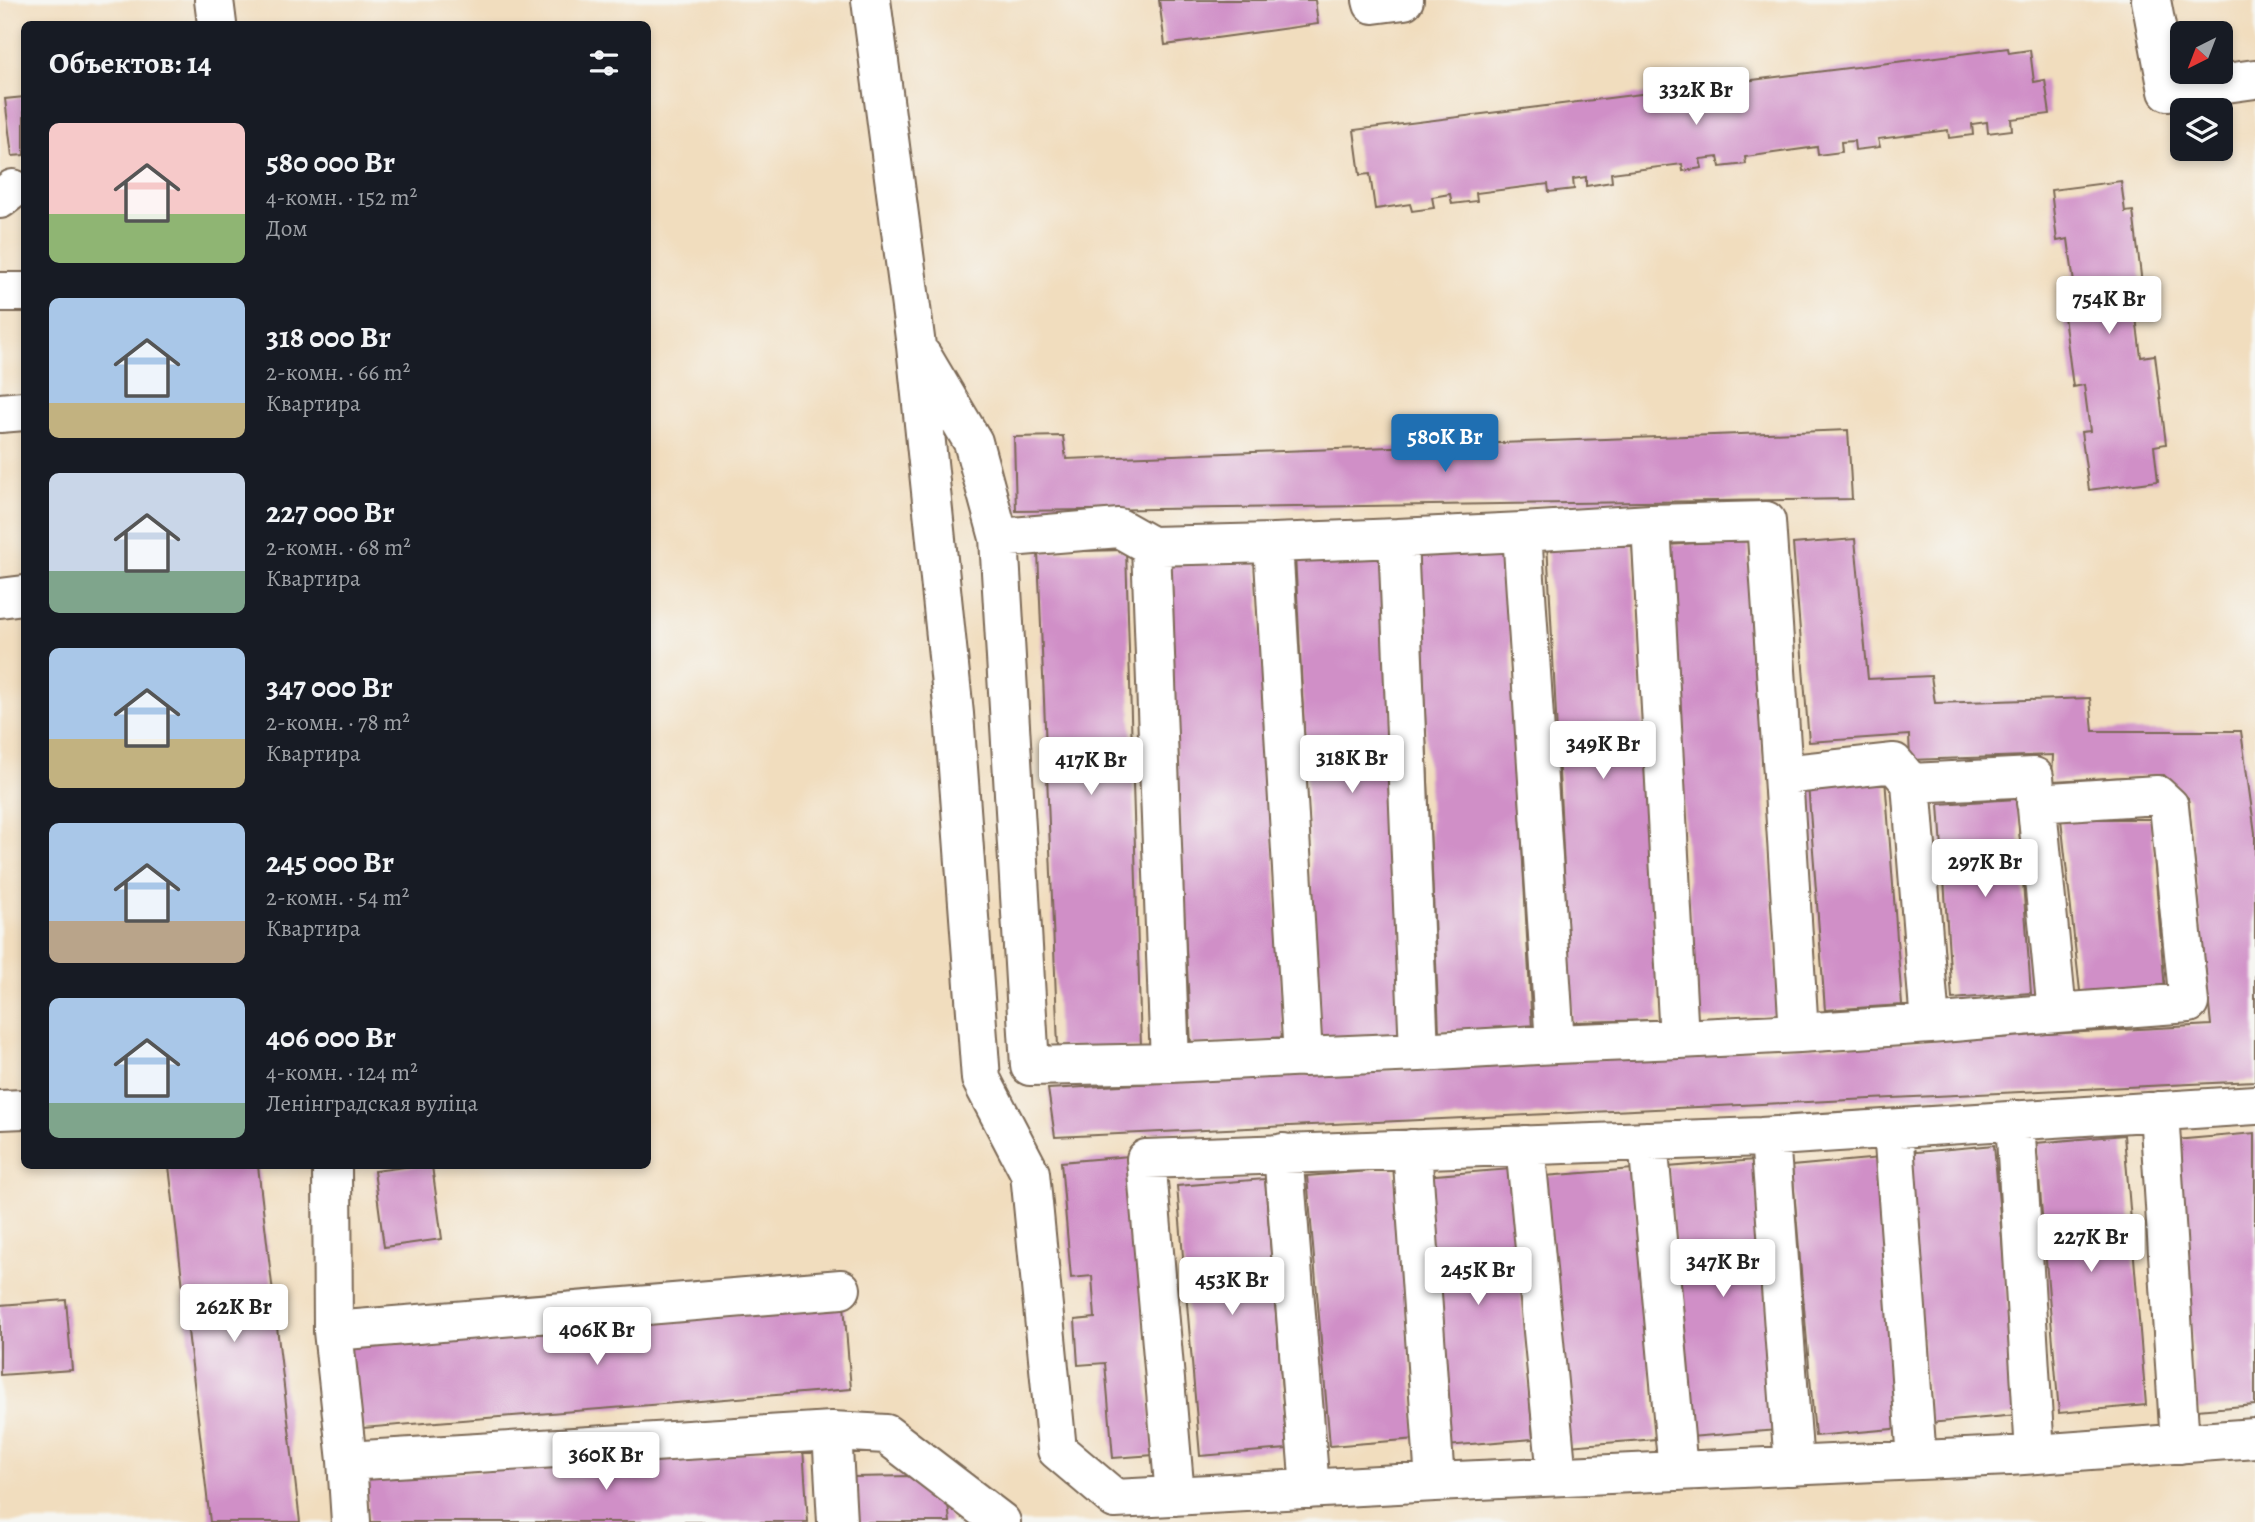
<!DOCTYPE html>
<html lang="ru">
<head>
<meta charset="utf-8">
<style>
  body { margin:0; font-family:Alegreya,serif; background:#242831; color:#f1f3f6; height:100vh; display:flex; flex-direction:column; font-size:26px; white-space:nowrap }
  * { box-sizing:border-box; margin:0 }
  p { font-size:23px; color:#9ea1a6 }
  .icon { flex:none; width:38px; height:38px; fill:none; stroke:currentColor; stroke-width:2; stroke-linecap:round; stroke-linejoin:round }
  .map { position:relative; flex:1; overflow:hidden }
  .panel { position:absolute; left:21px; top:21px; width:630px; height:1148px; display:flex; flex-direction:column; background:#171b24; border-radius:10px; box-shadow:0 4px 10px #0003 }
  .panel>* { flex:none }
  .needle { width:46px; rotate:222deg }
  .fabs { position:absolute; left:2170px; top:21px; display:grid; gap:14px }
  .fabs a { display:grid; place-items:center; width:63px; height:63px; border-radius:10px; background:#171b24; box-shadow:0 4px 10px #0003; font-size:35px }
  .price { position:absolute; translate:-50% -60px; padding:0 16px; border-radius:7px; background:#fff; color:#222; font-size:23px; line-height:46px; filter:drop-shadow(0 2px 4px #0008) }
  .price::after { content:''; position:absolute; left:50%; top:42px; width:21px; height:16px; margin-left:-10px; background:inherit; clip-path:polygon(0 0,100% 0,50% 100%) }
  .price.active { background:#1f6fb2; color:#fff }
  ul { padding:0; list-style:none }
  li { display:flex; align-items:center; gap:21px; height:175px; padding:0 28px }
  li span { display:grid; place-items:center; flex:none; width:196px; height:140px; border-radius:10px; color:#555 }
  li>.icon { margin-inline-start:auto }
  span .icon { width:84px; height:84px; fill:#fffc; stroke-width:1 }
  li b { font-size:30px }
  h2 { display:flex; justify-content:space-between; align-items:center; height:84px; padding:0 28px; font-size:30px }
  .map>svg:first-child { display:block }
</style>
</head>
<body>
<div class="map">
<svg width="2255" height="1522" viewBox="0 0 2255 1522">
  <rect width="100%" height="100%" fill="#f6f6f2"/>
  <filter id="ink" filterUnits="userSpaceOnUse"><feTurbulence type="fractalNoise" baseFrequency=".0143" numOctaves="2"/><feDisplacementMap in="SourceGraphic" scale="14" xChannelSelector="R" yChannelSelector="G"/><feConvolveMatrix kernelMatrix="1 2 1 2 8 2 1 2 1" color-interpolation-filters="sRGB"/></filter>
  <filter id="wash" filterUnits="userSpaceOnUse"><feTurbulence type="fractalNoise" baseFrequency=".00686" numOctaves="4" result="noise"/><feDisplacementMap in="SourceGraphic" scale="28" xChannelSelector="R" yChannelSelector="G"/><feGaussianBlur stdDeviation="1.57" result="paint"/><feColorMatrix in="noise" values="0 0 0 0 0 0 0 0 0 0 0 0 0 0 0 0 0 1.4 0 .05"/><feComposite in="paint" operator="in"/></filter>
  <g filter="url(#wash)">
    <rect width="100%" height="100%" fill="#f1ddbe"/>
    <g id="blocks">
      <!-- building -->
      <path fill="#d08fc7" d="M1159,0H1315L1318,24L1165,45Z
        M2008,48L2009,53L2030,50L2034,82L2045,80L2050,114L2011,119L2012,130L1988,133L1987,122L1972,124L1973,135L1949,138L1948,130L1878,139L1880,147L1855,150L1854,141L1841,142L1842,152L1818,155L1817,147L1745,157L1746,164L1720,167L1718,157L1700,159L1702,168L1683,171L1682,164L1611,173L1612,182L1586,186V177L1573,179L1574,189L1549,192L1548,184L1476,193L1477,201L1452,204L1450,194L1432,197L1434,208L1412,211L1410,204L1375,209L1370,174L1360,175L1354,130Z
        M24,97V155L12,156L5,99Z
        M2121,181L2125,212L2133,211L2145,308L2135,309L2141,357L2155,355L2166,444L2154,446L2158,481L2089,490L2081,432L2090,431L2084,385L2073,387L2060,285L2074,283L2068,239L2057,241L2051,190Z
        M1848,430L1852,499L1016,511L1014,437L1063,436L1066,459Z
        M1632,537L1659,1020L1572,1022L1547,542Z
        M1855,539L1868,679L1931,676L1935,703L2090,698L2093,731H2241L2255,833V1081L1055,1137L1048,1089L2211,1025L2188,798L2164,775L2052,781L2053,755L1910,760L1909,735L1809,742L1793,544Z
        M1748,540L1779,1014L1697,1020L1666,545Z
        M1126,550L1141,1048L1058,1047L1038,552Z
        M1506,550L1532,1029L1439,1031L1418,554Z
        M1386,553L1406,1041L1320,1042L1295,555Z
        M1257,557L1285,1041L1191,1045L1166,561Z
        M1885,778L1902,1005L1825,1010L1808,784Z
        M2017,799L2031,993L1952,999L1939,804Z
        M2061,819H2151L2165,990L2080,991Z
        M2255,1133V1405L2197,1410L2175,1140Z
        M2124,1135L2146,1405L2059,1413L2036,1143Z
        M1994,1145L2017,1415L1929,1423L1906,1153Z
        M1129,1156L1154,1455L1113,1458L1105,1363L1078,1365L1075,1320L1095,1318L1092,1276L1071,1278L1061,1162Z
        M1880,1158L1903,1428L1815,1436L1792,1166Z
        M1755,1160L1778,1430L1690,1437L1668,1167Z
        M169,1166H258L300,1522H210Z
        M413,1166H432L442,1239L384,1247L374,1171Z
        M1394,1169L1417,1439L1330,1446L1307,1176Z
        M1511,1169L1533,1439L1446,1446L1423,1176Z
        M1633,1169L1656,1439L1568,1446L1545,1176Z
        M1265,1179L1287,1449L1200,1456L1177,1186Z
        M66,1300L72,1370L0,1375V1305Z
        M844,1305L851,1389L350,1429L344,1345Z
        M803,1448L808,1522H369L366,1479Z
        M912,1476L948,1504L950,1522H856L853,1477Z"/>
    </g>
  </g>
  <g filter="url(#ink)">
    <use href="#blocks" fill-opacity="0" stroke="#7b6956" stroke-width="2"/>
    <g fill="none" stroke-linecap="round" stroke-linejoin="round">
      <!-- minor casing -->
      <g stroke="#7b6956" stroke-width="42">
        <path id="minor" d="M214,0L217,24
          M871,0L916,346L954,714L981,1079L1030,1173L1057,1450L1115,1499L1435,1482L2009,1456L2255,1438
          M1372,0L1373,4L1404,0
          M2151,0L2168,91L2255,79
          M0,199L13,189
          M0,292H24
          M922,356L973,442L999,538
          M0,413L24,411
          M1651,524L1522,532L1555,1044L1679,1039
          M1522,532L1398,538L1419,1052L1555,1044
          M1398,538L1273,543L1303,1057L1419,1052
          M1273,543L1151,546L1170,1063L1309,1056
          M1151,546L1119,528L999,538L1030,1066L1170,1063
          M0,598L24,595
          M1783,775L1766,521L1651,524L1679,1039L1799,1033
          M1911,783L1894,763L1783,775L1799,1033L1930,1024
          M2036,803L2157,795L2169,806L2189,1003L2057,1013L2034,777L1911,783L1930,1024L2057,1013
          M0,1110L24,1109
          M2159,1111L2180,1444
          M2015,1120L2035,1454
          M1893,1129L1917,1460
          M1770,1137L1794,1466
          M1648,1141L1678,1471
          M1525,1145L1557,1476
          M1412,1149L1435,1482
          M1283,1153L1310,1489
          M332,1166L333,1331
          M841,1289L333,1331L347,1461L832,1431L886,1434L1001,1522
          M832,1431L837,1522
          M347,1461L351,1522
          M1175,1496L1146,1159L1761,1137L2255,1105"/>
      </g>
      <!-- minor -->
      <use href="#minor" stroke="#fff" stroke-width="38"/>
    </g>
  </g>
</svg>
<div class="fabs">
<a><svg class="needle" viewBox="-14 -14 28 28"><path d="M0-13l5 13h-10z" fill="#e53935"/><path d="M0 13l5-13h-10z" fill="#9ea1a6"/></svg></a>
<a><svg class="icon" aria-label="layers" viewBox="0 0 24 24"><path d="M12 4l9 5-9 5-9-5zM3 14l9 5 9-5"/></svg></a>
</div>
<b class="price" style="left:1696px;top:127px">332K Br</b>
<b class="price" style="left:2109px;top:336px">754K Br</b>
<b class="price active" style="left:1445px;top:474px">580K Br</b>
<b class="price" style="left:1603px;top:781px">349K Br</b>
<b class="price" style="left:1352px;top:795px">318K Br</b>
<b class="price" style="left:1091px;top:797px">417K Br</b>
<b class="price" style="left:1985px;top:899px">297K Br</b>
<b class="price" style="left:2091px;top:1274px">227K Br</b>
<b class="price" style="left:1723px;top:1299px">347K Br</b>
<b class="price" style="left:1478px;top:1307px">245K Br</b>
<b class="price" style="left:1232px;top:1317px">453K Br</b>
<b class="price" style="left:234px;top:1344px">262K Br</b>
<b class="price" style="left:597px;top:1367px">406K Br</b>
<b class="price" style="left:606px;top:1492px">360K Br</b>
<section class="panel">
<h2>Объектов: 14<svg class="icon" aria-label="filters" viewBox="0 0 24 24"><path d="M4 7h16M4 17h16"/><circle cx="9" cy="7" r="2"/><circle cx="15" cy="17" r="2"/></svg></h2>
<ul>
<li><span style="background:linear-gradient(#f6c9c9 65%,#8fb573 0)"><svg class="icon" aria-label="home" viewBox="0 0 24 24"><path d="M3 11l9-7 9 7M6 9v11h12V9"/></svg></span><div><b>580 000 Br</b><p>4-комн. · 152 m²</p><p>Дом</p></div></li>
<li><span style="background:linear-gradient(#a9c7e8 75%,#c2b280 0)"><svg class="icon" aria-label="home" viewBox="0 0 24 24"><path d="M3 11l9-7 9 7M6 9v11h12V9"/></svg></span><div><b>318 000 Br</b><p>2-комн. · 66 m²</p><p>Квартира</p></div></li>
<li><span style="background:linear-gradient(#c9d6e8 70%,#7fa58c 0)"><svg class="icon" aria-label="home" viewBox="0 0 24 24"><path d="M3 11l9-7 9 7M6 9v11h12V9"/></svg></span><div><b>227 000 Br</b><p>2-комн. · 68 m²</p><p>Квартира</p></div></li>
<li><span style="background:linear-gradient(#a9c7e8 65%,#c2b280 0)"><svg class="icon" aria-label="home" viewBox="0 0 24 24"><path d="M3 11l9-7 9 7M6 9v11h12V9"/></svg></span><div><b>347 000 Br</b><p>2-комн. · 78 m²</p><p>Квартира</p></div></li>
<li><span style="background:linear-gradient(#a9c7e8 70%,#b9a48a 0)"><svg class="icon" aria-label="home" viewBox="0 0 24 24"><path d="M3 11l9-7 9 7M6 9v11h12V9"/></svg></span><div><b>245 000 Br</b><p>2-комн. · 54 m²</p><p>Квартира</p></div></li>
<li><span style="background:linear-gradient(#a9c7e8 75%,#7fa58c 0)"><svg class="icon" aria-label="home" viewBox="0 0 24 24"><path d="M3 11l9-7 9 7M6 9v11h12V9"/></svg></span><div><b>406 000 Br</b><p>4-комн. · 124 m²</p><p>Ленінградская вуліца</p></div></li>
</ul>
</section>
</div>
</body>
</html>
